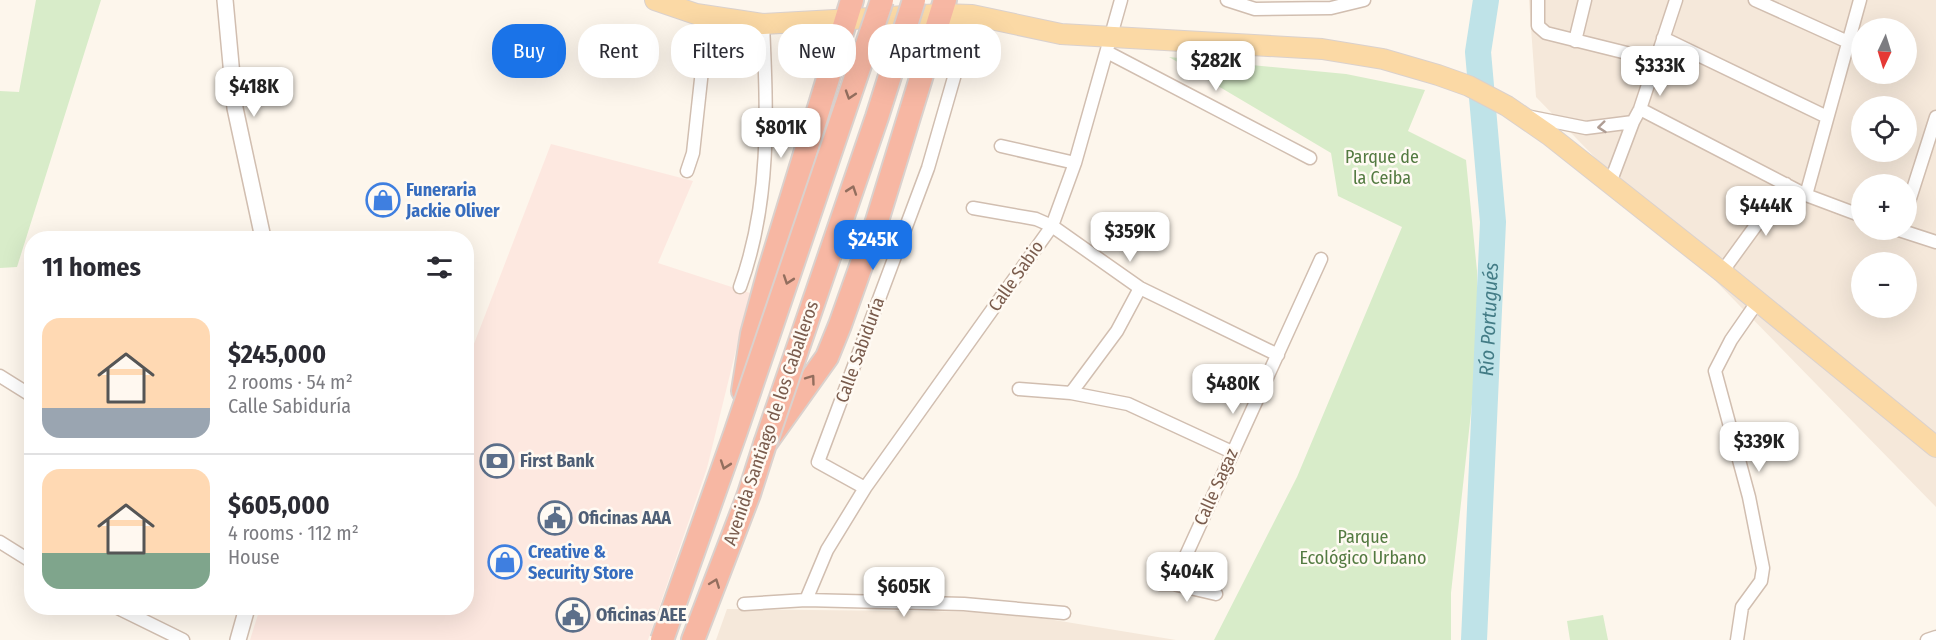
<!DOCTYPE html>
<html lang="en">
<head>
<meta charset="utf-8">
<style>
  body { margin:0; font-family:"Fira Sans Condensed",sans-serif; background:#f2f2f3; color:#2b2b33; height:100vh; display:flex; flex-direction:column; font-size:22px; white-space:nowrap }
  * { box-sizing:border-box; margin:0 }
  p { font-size:20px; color:#7c7c81 }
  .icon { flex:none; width:33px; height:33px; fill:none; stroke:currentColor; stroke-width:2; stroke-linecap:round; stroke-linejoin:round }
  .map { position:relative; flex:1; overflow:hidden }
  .drawer { position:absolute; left:24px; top:231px; width:450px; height:384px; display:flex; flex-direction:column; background:#fff; border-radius:24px; box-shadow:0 6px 24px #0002 }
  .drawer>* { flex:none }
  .top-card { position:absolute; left:492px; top:24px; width:570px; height:54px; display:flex; gap:12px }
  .needle { width:39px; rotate:184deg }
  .fabs { position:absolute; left:1851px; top:18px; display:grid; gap:12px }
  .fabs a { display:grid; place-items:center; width:66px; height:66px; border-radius:50%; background:#fff; box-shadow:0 6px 24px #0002; font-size:30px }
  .price { position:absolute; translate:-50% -51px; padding:0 14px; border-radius:12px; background:#fff; color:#222; font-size:20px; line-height:39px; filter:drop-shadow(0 2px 3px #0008) }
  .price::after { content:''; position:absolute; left:50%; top:36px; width:18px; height:14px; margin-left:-9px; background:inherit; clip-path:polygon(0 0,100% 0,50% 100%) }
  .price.on { background:#1a73e8; color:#fff }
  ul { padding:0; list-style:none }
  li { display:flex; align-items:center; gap:18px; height:150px; padding:0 18px }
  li+li { border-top:2px solid #e1e1e2 }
  li span { display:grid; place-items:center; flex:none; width:168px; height:120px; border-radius:18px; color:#555 }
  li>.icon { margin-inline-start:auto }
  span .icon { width:72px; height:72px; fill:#fffc; stroke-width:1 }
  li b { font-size:26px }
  h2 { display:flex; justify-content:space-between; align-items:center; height:72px; padding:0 18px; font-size:26px }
  .pill { padding:0 21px; border-radius:24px; background:#fff; box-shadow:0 6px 24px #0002; font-size:21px; line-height:54px }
  .pill.on { background:#1a73e8; color:#fff }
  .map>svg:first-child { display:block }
</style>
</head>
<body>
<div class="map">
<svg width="1936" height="640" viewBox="0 0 1936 640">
  <rect width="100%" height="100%" fill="#fdf6ec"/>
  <!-- residential -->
  <path fill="#f5e8da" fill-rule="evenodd" d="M1529,0H1936V507L1536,97ZM1862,28H1906V74H1862ZM1862,106H1906V152H1862ZM1862,184H1906V230H1862ZM1862,262H1906V308H1862Z
    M727,609L1006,612L1176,640H716Z"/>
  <!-- commercial -->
  <path fill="#fde8e0" d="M551,144L693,181L658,263L750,293L707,468L648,640H250L260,608H466L467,362Z"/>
  <!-- green -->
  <path fill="#d8ecc9" d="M36,0H101L17,267L0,268V91L19,92Z
    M1169,57L1346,74L1425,90L1408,131L1466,160L1477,271L1478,336L1473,395L1451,593V640H1214L1297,477L1402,227L1338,196L1331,153Z
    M1603,615L1608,640H1570L1567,621Z"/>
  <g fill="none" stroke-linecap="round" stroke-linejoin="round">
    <!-- river -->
    <path stroke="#bfe3e8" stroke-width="26" id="s1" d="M1474,640L1493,222L1478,52L1486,0"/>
    <!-- minor casing -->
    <g stroke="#d1beb0" stroke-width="15">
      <path id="minor" d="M1227,0L1255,9L1331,8L1364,0
        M1538,0V26L1546,33L1655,60
        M1755,0L1848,42
        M1663,38L1827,117
        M1575,41L1585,0
        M1107,52L1310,158
        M1640,109L1806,195L1862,216
        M1531,117L1586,128L1633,122
        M1001,146L1075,163
        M687,171L693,153L708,15
        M1610,183L1633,122L1640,109L1676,0
        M1806,195L1860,0
        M973,208L1036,219L1052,226L1140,288L1278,355
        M1906,211L1936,117
        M1899,230L1936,242
        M1722,272L1786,184
        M740,287C771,202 767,113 763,24
        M0,376L32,396
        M1019,389L1071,393L1128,404L1232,452
        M1071,393L1117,331L1140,288
        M865,488L818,462L928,168L972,15
        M0,542L32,562
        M1160,584H1173L1216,594
        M1173,584L1321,259
        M806,600L827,550L865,488L1052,226L1075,163L1121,0
        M744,604L806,600L964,604L1064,613
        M118,608L183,640
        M1737,640L1742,607L1761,581L1763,568L1749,497L1715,371L1731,340L1758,301
        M1927,640L1936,637"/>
    </g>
    <!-- tertiary casing -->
    <g stroke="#d1beb0" stroke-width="18">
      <path id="tertiary" d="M225,0L235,108L263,238
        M238,640L247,608"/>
    </g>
    <!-- primary casing -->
    <g stroke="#dad1cd" stroke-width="22">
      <path id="primary" d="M655,0L696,14L763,24L942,14L972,15L1061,34L1322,49L1383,59L1438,75L1469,86L1507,106L1549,135L1722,272L1936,447"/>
    </g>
    <!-- motorway casing -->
    <g stroke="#dad1cd" stroke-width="26">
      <path id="motorway" d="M743,391L752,334L770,268L852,0
        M693,640L749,494L765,444L827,357L840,325L877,221L945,0"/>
    </g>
    <!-- minor -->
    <use href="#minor" stroke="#fff" stroke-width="12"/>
    <!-- tertiary -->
    <use href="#tertiary" stroke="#fff" stroke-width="15"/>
    <!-- primary -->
    <use href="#primary" stroke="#fbd9a5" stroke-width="20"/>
    <!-- motorway -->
    <use href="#motorway" stroke="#f7b7a3" stroke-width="22"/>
    <!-- motorway-bridge casing -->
    <g stroke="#dad1cd" stroke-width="26" stroke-linecap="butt">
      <path id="motorway-bridge" d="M765,444L877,117L914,0
        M662,640L735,434L882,0"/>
    </g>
    <!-- motorway-bridge -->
    <use href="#motorway-bridge" stroke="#f7b7a3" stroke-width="22"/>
  </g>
  <!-- one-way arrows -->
  <defs><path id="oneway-chevron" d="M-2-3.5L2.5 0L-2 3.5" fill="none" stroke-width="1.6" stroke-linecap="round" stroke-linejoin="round" transform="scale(1.5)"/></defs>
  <g stroke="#936e5e">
    <use href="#oneway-chevron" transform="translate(850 95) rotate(108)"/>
    <use href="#oneway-chevron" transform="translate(852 190) rotate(-71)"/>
    <use href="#oneway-chevron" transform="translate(788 280) rotate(109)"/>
    <use href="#oneway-chevron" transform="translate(811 379) rotate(-54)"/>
    <use href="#oneway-chevron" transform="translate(725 465) rotate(109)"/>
    <use href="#oneway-chevron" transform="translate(715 583) rotate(-69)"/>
  </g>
  <use stroke="#af9d94" href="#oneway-chevron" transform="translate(1602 127) rotate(174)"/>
  <!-- icons -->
  <defs>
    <g id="shop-ring" transform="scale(1.725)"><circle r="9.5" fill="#fffaf3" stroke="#3f7fe0" stroke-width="1.5"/><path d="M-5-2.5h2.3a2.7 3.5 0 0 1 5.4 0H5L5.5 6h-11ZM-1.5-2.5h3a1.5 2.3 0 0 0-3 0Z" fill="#3f7fe0"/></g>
    <g id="bank-ring" transform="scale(1.725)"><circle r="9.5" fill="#fffaf3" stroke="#5c6f8a" stroke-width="1.5"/><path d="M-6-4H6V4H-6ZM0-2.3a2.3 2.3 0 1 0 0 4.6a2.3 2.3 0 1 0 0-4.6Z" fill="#5c6f8a"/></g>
    <g id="civic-ring" transform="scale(1.725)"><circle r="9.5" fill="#fffaf3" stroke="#5c6f8a" stroke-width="1.5"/><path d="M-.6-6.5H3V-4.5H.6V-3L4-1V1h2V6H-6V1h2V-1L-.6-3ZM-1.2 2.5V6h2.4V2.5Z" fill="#5c6f8a"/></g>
  </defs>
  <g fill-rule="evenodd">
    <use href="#shop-ring" x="383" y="200"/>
    <use href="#bank-ring" x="497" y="461"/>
    <use href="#civic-ring" x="555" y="518"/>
    <use href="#shop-ring" x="505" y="562"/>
    <use href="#civic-ring" x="573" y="615"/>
  </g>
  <g text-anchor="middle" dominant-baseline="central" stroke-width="5" stroke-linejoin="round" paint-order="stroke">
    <!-- park labels -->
    <g font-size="18" fill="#537a41" stroke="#fffaf3">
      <text x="1382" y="157">Parque de<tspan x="1382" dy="21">la Ceiba</tspan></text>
      <text x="1363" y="537">Parque<tspan x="1363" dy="21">Ecológico Urbano</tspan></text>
    </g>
    <!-- shop labels -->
    <g font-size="18" font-weight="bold" fill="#366cbe" stroke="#fffaf3" text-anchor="start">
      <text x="406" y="190">Funeraria<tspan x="406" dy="21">Jackie Oliver</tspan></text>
      <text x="528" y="552">Creative &amp;<tspan x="528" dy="21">Security Store</tspan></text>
    </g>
    <!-- street labels -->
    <g font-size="18" fill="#7a5c4d" stroke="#fffaf3">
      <text transform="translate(1016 276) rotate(-55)">Calle Sabio</text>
      <text transform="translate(860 350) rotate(-70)">Calle Sabiduría</text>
      <text transform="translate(771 423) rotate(-71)">Avenida Santiago de los Caballeros</text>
      <text transform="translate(1216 487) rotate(-66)">Calle Sagaz</text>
    </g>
    <!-- service labels -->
    <g font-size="18" font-weight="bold" fill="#4e5e75" stroke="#fffaf3" text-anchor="start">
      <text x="520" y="461">First Bank</text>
      <text x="578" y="518">Oficinas AAA</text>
      <text x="596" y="615">Oficinas AEE</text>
    </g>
    <!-- water labels -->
    <g font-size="20" font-style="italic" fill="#437c86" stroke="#fffaf3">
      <text stroke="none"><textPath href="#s1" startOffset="321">Río Portugués</textPath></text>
    </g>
  </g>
</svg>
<div class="fabs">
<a><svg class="needle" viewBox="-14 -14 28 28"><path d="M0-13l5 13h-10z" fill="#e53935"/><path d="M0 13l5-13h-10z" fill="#7c7c81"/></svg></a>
<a><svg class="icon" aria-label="locate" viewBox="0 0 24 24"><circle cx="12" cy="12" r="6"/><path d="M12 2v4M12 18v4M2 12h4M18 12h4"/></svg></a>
<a>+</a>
<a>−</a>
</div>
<b class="price" style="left:1216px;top:92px">$282K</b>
<b class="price" style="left:1660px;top:97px">$333K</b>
<b class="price" style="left:254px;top:118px">$418K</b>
<b class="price" style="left:781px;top:159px">$801K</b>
<b class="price" style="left:1766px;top:237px">$444K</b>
<b class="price" style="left:1130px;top:263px">$359K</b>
<b class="price on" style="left:873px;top:271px">$245K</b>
<b class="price" style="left:1233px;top:415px">$480K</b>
<b class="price" style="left:1759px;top:473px">$339K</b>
<b class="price" style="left:1187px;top:603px">$404K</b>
<b class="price" style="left:904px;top:618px">$605K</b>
<div class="top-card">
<a class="pill on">Buy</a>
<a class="pill">Rent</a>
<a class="pill">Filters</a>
<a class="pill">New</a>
<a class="pill">Apartment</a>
</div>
<section class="drawer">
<h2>11 homes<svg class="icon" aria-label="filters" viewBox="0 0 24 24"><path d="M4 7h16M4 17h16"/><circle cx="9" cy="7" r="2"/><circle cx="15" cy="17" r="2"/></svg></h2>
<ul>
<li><span style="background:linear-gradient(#ffd9b3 75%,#9aa5b1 0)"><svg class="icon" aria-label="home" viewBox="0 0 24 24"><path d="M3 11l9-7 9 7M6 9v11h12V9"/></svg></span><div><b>$245,000</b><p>2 rooms · 54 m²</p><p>Calle Sabiduría</p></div></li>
<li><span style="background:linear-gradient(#ffd9b3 70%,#7fa58c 0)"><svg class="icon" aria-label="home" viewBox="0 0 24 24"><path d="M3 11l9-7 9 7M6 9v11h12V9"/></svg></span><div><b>$605,000</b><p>4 rooms · 112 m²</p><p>House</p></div></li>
</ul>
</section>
</div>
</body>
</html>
